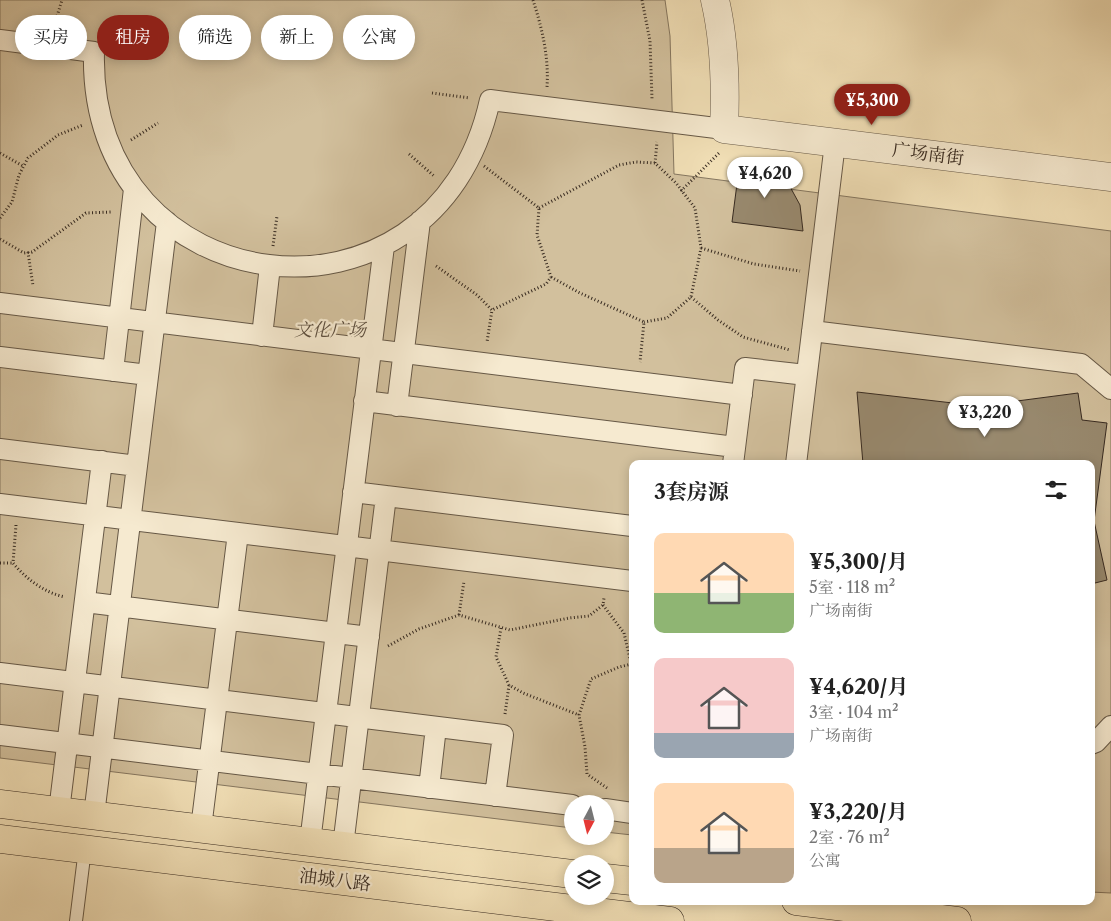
<!DOCTYPE html>
<html lang="zh">
<head>
<meta charset="utf-8">
<style>
  body { margin:0; font-family:"Libre Caslon Text","Noto Serif SC",serif; background:#f2f2f2; color:#222; height:100vh; display:flex; flex-direction:column; font-size:19px; white-space:nowrap }
  * { box-sizing:border-box; margin:0 }
  p { font-size:16px; color:#767676 }
  .icon { flex:none; width:28px; height:28px; fill:none; stroke:currentColor; stroke-width:2; stroke-linecap:round; stroke-linejoin:round }
  .map { position:relative; flex:1; overflow:hidden }
  .side { position:absolute; left:629px; top:460px; width:466px; height:445px; display:flex; flex-direction:column; background:#fff; border-radius:10px; box-shadow:0 2px 12px #0003 }
  .side>* { flex:none }
  .guide { position:absolute; left:15px; top:15px; width:475px; height:45px; display:flex; gap:10px }
  .needle { width:32px; rotate:187deg }
  .fabs { position:absolute; left:564px; top:795px; display:grid; gap:10px }
  .fabs a { display:grid; place-items:center; width:50px; height:50px; border-radius:50%; background:#fff; box-shadow:0 2px 12px #0003; font-size:25px }
  .price { position:absolute; translate:-50% -42px; padding:0 11px; border-radius:18px; background:#fff; color:#222; font-size:16px; line-height:32px; filter:drop-shadow(0 1px 2px #0008) }
  .price::after { content:''; position:absolute; left:50%; top:30px; width:15px; height:11px; margin-left:-8px; background:inherit; clip-path:polygon(0 0,100% 0,50% 100%) }
  .price.active { background:#8f2418; color:#fff }
  ul { padding:0; list-style:none }
  li { display:flex; align-items:center; gap:15px; height:125px; padding:0 25px }
  li span { display:grid; place-items:center; flex:none; width:140px; height:100px; border-radius:10px; color:#555 }
  li>.icon { margin-inline-start:auto }
  span .icon { width:60px; height:60px; fill:#fffc; stroke-width:1 }
  li b { font-size:21px }
  h2 { display:flex; justify-content:space-between; align-items:center; height:60px; padding:0 25px; font-size:21px }
  .pill { padding:0 18px; border-radius:22px; background:#fff; box-shadow:0 2px 12px #0003; font-size:18px; line-height:45px }
  .pill.active { background:#8f2418; color:#fff }
  .map>svg:first-child { display:block }
</style>
</head>
<body>
<div class="map">
<svg width="1111" height="921" viewBox="0 0 1111 921">
  <rect width="100%" height="100%" fill="#f1dfb6"/>
  <filter id="stains"><feTurbulence type="fractalNoise" baseFrequency=".004" numOctaves="4"/><feColorMatrix values="0 0 0 0 .2 0 0 0 0 .09 0 0 0 0 .02 0 0 0 .5 -.17"/></filter>
  <radialGradient id="worn" r=".72"><stop offset=".6" stop-color="#630" stop-opacity="0"/><stop offset="1" stop-color="#630" stop-opacity=".3"/></radialGradient>
  <!-- green -->
  <path fill="#d2c09d" stroke="#85765f" d="M0,0H665L670,36L674,174L1111,231V893L1091,892V464H632V835L605,832V804H572V828L0,758Z"/>
  <!-- building -->
  <path fill="#98896e" stroke="#382b21" d="M740,161L753,162L766,166L788,183L800,205L803,231L732,222Z
    M857,392L979,406L1078,393L1082,420L1107,423L1094,521L1107,580L1091,584V464H863Z"/>
  <g fill="none" stroke-linecap="round" stroke-linejoin="round">
    <!-- service casing -->
    <g stroke="#665846" stroke-width="14">
      <path id="service" d="M76,921L85,849"/>
    </g>
    <!-- pedestrian casing -->
    <g stroke="#665846" stroke-width="22">
      <path id="pedestrian" d="M0,40L94,52C87,306 435,350 490,100L724,129
        M0,303L742,395
        M812,331L1081,364L1111,389
        M262,336L270,266
        M0,357L148,375
        M113,371L134,189
        M364,401L735,447
        M397,406L420,221
        M0,449L137,466
        M733,464L745,368L806,375
        M796,464L835,143
        M353,492L632,526
        M0,504L632,581
        M85,602L369,637
        M0,673L503,735L495,796
        M0,735L572,805
        M1091,744L1096,742L1111,726
        M429,788L436,727
        M605,809L632,813
        M59,811L102,461
        M94,815L167,222
        M201,828L238,533
        M310,842L384,246
        M343,846L386,496"/>
    </g>
    <!-- tertiary casing -->
    <g stroke="#665846" stroke-width="29">
      <path id="tertiary" d="M715,0C725,43 726,85 724,129L1111,177"/>
    </g>
    <!-- primary casing -->
    <g stroke="#382b21" stroke-width="29">
      <path id="primary" d="M0,804L572,874
        M0,839L670,921
        M605,878L632,881
        M796,901L957,921"/>
    </g>
    <!-- path -->
    <path stroke="#382b21" stroke-width="3" stroke-dasharray="1 2.5" stroke-linecap="butt" d="M533,0C542,28 549,57 547,87
      M642,0L650,41L652,99
      M54,26L62,0
      M116,54L150,58
      M432,93L470,98
      M131,140L158,123
      M0,153L23,166
      M409,154L434,176
      M655,163L657,142
      M484,166L539,208L537,235L551,277L546,284L492,310
      M681,191L720,152
      M539,208L619,165L636,162L655,163L676,183L695,208L701,248L691,297L667,318L644,322
      M0,218L12,202L19,175L28,158L58,135L83,125
      M0,239L24,253L32,252L86,213L111,212
      M273,246L277,216
      M701,248L754,264L800,271
      M28,252L33,286
      M436,266L477,295L492,310L487,342
      M551,277L580,293L644,322L640,362
      M691,297L718,320L743,337L790,350
      M16,525L13,563C26,579 45,593 65,597
      M0,563H13
      M603,605L624,633L631,663
      M459,615L464,581
      M501,628L496,657L509,685L523,693L579,715
      M388,646L419,629L459,615L510,630L569,618L589,616L603,605L604,598
      M505,714L509,685
      M607,788L587,774L585,747L579,715L591,679L619,667L632,664"/>
    <!-- service -->
    <use href="#service" stroke="#f6ead0" stroke-width="12"/>
    <!-- pedestrian -->
    <use href="#pedestrian" stroke="#f6ead0" stroke-width="20"/>
    <!-- tertiary -->
    <use href="#tertiary" stroke="#f6ead0" stroke-width="28"/>
    <!-- primary -->
    <use href="#primary" stroke="#f1dfb6" stroke-width="28"/>
  </g>
  <g text-anchor="middle" dominant-baseline="central" stroke-width="4.5" stroke-linejoin="round" paint-order="stroke">
    <!-- street labels -->
    <g font-size="18" fill="#382b21" stroke="#f6ead0">
      <text transform="translate(928 154) rotate(7)">广场南街</text>
      <text transform="translate(335 880) rotate(7)">油城八路</text>
    </g>
    <!-- park labels -->
    <g font-size="18" font-style="italic" fill="#5e5040" stroke="#f6ead0">
      <text x="330" y="330">文化广场</text>
    </g>
  </g>
  <rect width="100%" height="100%" filter="url(#stains)"/>
  <rect width="100%" height="100%" fill="url(#worn)"/>
</svg>
<div class="fabs">
<a><svg class="needle" viewBox="-14 -14 28 28"><path d="M0-13l5 13h-10z" fill="#e53935"/><path d="M0 13l5-13h-10z" fill="#767676"/></svg></a>
<a><svg class="icon" aria-label="layers" viewBox="0 0 24 24"><path d="M12 4l9 5-9 5-9-5zM3 14l9 5 9-5"/></svg></a>
</div>
<b class="price active" style="left:872px;top:126px">¥5,300</b>
<b class="price" style="left:765px;top:199px">¥4,620</b>
<b class="price" style="left:985px;top:438px">¥3,220</b>
<div class="guide">
<a class="pill">买房</a>
<a class="pill active">租房</a>
<a class="pill">筛选</a>
<a class="pill">新上</a>
<a class="pill">公寓</a>
</div>
<section class="side">
<h2>3套房源<svg class="icon" aria-label="filters" viewBox="0 0 24 24"><path d="M4 7h16M4 17h16"/><circle cx="9" cy="7" r="2"/><circle cx="15" cy="17" r="2"/></svg></h2>
<ul>
<li><span style="background:linear-gradient(#ffd9b3 60%,#8fb573 0)"><svg class="icon" aria-label="home" viewBox="0 0 24 24"><path d="M3 11l9-7 9 7M6 9v11h12V9"/></svg></span><div><b>¥5,300/月</b><p>5室 · 118 m²</p><p>广场南街</p></div></li>
<li><span style="background:linear-gradient(#f6c9c9 75%,#9aa5b1 0)"><svg class="icon" aria-label="home" viewBox="0 0 24 24"><path d="M3 11l9-7 9 7M6 9v11h12V9"/></svg></span><div><b>¥4,620/月</b><p>3室 · 104 m²</p><p>广场南街</p></div></li>
<li><span style="background:linear-gradient(#ffd9b3 65%,#b9a48a 0)"><svg class="icon" aria-label="home" viewBox="0 0 24 24"><path d="M3 11l9-7 9 7M6 9v11h12V9"/></svg></span><div><b>¥3,220/月</b><p>2室 · 76 m²</p><p>公寓</p></div></li>
</ul>
</section>
</div>
</body>
</html>
